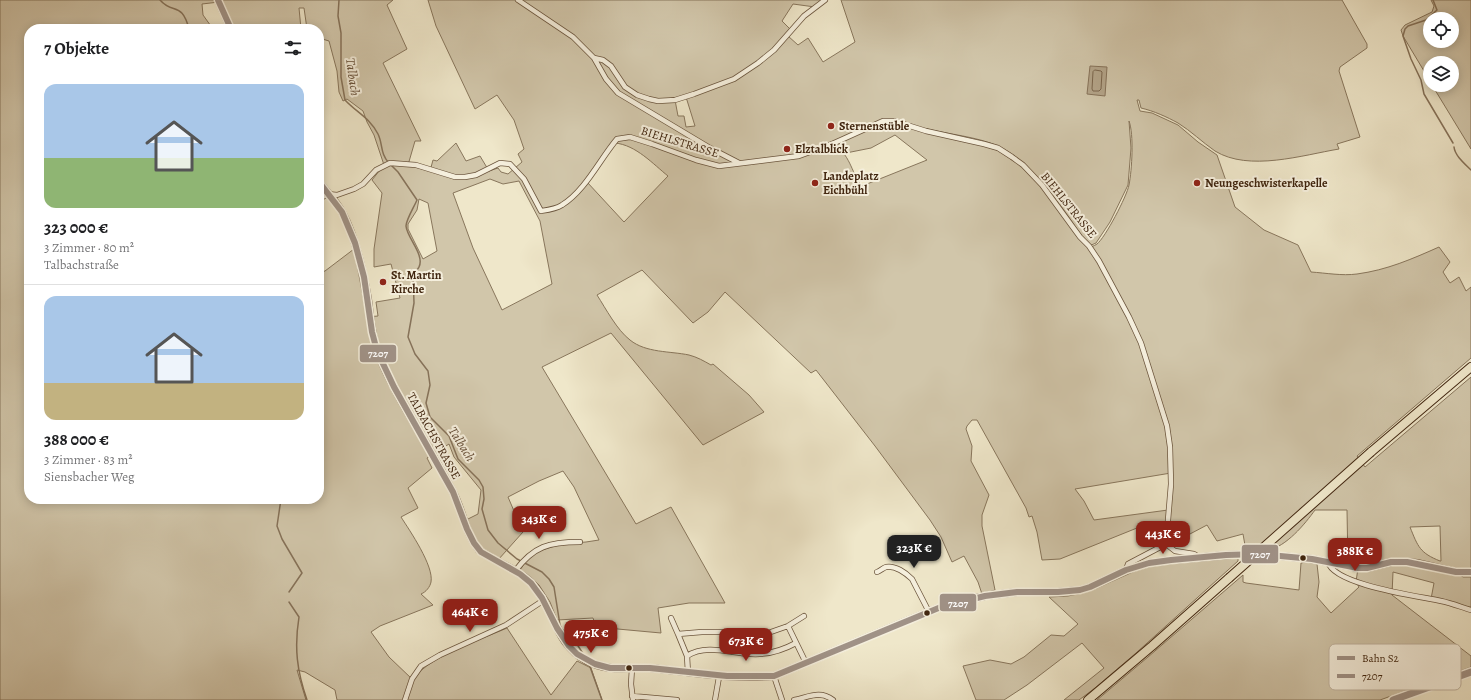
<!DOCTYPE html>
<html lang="de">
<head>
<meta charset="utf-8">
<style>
  body { margin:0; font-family:Alegreya,serif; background:#f6f6f6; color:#202124; height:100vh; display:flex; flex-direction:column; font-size:15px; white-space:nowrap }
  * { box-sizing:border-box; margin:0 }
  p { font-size:13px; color:#757577 }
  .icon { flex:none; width:22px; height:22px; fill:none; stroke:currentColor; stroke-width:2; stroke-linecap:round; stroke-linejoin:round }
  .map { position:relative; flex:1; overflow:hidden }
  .details { position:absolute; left:24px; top:24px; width:300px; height:480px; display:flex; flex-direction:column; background:#fff; border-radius:16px; box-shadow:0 2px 10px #0003 }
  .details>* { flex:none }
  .fabs { position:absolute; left:1423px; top:12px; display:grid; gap:8px }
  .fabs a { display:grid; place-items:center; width:36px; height:36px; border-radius:50%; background:#fff; box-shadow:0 2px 10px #0003; font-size:20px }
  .price { position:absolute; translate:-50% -34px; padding:0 9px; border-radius:8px; background:#8f2418; color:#fff; font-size:13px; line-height:26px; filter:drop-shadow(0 1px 2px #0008) }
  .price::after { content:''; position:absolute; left:50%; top:24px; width:12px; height:9px; margin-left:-6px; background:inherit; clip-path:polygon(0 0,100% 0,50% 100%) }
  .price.current { background:#222; color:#fff }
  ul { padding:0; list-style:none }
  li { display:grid; align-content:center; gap:8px; height:212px; padding:0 20px }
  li+li { border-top:1px solid #e0e0e0 }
  li span { display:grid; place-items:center; height:124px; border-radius:12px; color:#555 }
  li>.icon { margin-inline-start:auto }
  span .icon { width:72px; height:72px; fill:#fffc; stroke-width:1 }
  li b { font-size:17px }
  h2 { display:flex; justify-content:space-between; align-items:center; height:48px; padding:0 20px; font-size:17px }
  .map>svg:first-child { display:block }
</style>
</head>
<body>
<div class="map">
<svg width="1471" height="700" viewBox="0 0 1471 700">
  <rect width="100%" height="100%" fill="#efe7ca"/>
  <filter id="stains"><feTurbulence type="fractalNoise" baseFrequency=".005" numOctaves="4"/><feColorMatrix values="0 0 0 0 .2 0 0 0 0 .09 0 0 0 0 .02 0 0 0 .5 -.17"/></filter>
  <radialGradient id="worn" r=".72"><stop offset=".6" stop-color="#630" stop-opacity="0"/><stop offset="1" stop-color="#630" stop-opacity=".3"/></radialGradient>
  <!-- green -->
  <path fill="#d1c6aa" stroke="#88765c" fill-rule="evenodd" d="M0,0H393L387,5L407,49L383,63L421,141H415L408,165L430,171L433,160L437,161L456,143L466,161L480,156L489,171L498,168L501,172L508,174L522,162L518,154L524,149L514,120L497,95L475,109L436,26L428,0H825L815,7L793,4L782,21L791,30L788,36L798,45L808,38L823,62L855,42L841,0H1342L1367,44V48L1340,67L1339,71L1360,137L1337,144L1339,149C1303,155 1249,172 1215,151C1202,142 1191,131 1178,123C1167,117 1154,111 1141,108L1139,100H1137L1140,111L1152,113L1178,125L1198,142L1217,155L1235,207L1264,230L1298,245L1311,272C1326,273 1342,276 1357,274C1387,270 1412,259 1439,247L1450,262L1443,272L1450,283L1459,277L1466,291L1471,287V358L1357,456L1365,467L1471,377V572L1462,573L1455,569L1456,572L1463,577H1471V610L1431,599L1434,583L1393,572L1392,595L1471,656V667L1380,700H1097L1148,657L1243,575V582L1246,583L1299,590L1301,563L1306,562L1317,564L1319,582L1317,597L1331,613L1359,587L1356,582L1358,568L1348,566L1347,510H1315C1305,524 1286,547 1268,550C1261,551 1253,550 1246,551L1243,534L1217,541L1207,525L1171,544H1168L1167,540L1169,526L1137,528L1060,559L1042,560L1037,532L1032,516L1029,517L1026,508L977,420H972L967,426L966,429L972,446L971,461L989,495L982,515V526L995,590L982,594L978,582L964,556L952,562L941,537L930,520L875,446L816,370L811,373L725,292L708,312L693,323L642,270L597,295C606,309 617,330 630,340C646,353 670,351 689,355C697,357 704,361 711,365L713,364L749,395L764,412L703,445L611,333L542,367L636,524L671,507L725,603H689L658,608L661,633L596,627L593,618L557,620L550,602L539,585L520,570L527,560L536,552L561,544L586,542L599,540L574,487L563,471L539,481L508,497L523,532L498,560C479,548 475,543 466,520L478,514L481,490L454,457L449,444L427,458L432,468L408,488L418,508L401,517C410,531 434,566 431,582C430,587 426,592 421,594L433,605L380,626L371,632L389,657L412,679C436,653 475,642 507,628L551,695L577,661L591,668L602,700H337L335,690L305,672L297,670L306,700H0ZM219,2L231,29H301L299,8H304L307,29H319V38L329,41L337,71L339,92L343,101L347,99L363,111L367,122L374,135L384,165L372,180L382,193L374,249V267L391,264L400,298L376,302L378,316L367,317L354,249L325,271L319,273V499H29V29H213L203,15L202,4ZM618,92L725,156L740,163L799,155L832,143L839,147L846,153L871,148L895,135L927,160L862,186C850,171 851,154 832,144L799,157L740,164L617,93ZM686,97L695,126L686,127L684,116H678L675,100ZM1129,121C1134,134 1132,170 1129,185C1127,196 1105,238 1097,244C1094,246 1091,247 1088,248L1040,186L1021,166L997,150L927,129C948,134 978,137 998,146C1036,163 1065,213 1089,246L1096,243L1110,222L1128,185L1131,148ZM615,143C636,145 653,164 668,176L624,222L587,182ZM490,179L503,184L519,181L540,221L552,284L502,310L473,248L453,193ZM419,199L428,203L437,251L423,259L408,229V224L417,210ZM1171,473L1168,510L1094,520L1084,501L1075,489ZM1440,526L1441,561H1440C1420,553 1418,547 1410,527Z
    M1431,0H1471V149L1432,85H1452V63H1430V81L1403,36L1401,30L1405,25L1432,12L1434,6ZM1430,19H1452V41H1430Z
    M1238,558V561L1136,653L1095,688L1079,700H1064L1104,668L1082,643L1027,685L1004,700H976L963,666L990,660L1011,664L1024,657L1051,635L1064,636L1078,624L1049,597L1068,596L1082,593L1097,588L1135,571L1155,565Z"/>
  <!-- water -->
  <path fill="#b4a58a" stroke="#867259" d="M1090,66L1107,67L1105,96L1087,94Z"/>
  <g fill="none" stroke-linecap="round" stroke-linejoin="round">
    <!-- shore -->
    <path stroke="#7a654c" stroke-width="1" d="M1095,70L1101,71L1102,72L1101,89L1099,91H1093L1092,89L1093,72Z"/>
    <!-- stream -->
    <path stroke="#867259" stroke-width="1.5" d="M160,0C173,15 182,1 189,29
      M339,0L338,16L341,33V77L345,100C356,112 370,118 378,134C383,144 380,154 389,163
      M1433,0L1437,10L1426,20L1408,26L1405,29L1403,36L1411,59L1421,80L1424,94L1453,143
      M1454,147C1455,156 1465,164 1471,170
      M391,165L398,172L417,200C414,207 406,220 406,226C407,238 425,255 419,267C418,270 414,272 413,274L414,303L408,337L415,354L428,371L430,385L426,403L430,417L449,436L458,459L479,480L483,487L484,499L482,509L488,530L498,543L517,559L542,572L549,579L554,587L560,625L562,629L575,641L585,657
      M281,499L277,526L282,539L302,573L289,592
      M289,602L299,617C294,648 297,671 307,700
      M589,664L602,700"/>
    <!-- minor casing -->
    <g stroke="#6c563e" stroke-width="6">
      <path id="minor" d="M518,0L573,37L594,58L603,60L611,66L625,87L637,95L649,99L658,101L675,100L694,94L734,79L758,63L774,50L804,16L825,0
        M594,58L606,79L618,93L710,148L739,163
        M319,199L328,194L337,195L354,189L363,184L376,170L390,163L416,165L455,177H465L476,175L500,163L510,164L524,179L541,211C548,210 556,209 562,205C585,191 600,159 617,139L630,137L652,144L696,160L719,166L799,156L832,144L883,121H894L926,131L984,144L998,148L1012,157L1023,165L1042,185L1080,237L1089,246L1099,261L1129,317L1141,343L1167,426L1170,447L1171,484L1166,544
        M1328,562C1334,585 1418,596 1441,601C1451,603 1461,607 1471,610
        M1126,570L1128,564L1166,544L1175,551L1194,554L1199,557
        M515,571C534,546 549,542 580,542
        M877,572C880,571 883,568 886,567C895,565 906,573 912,579L929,612
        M804,616L788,626L806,663
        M671,618L678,634L702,632H722L745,636L768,633L788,626
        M678,634L687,656L688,673
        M687,656C706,644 730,653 751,654C767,655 783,650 796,643
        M632,668L631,684L633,700
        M774,676L782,700
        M632,696L677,700
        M405,700L412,679L421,666L440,655L506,625L544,600
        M715,700L719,677
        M794,700C809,697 820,690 833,700"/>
    </g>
    <!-- tertiary casing -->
    <g stroke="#6c563e" stroke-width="8">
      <path id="tertiary" d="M218,0L231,29
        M319,182C326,191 336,201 342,212C356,238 363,270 368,299C370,314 372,337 377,351C397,401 429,444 453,492C463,511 465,533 479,550C482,553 486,554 489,556C504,566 525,573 536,588C555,613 556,645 587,661C607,672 628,667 650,668C692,672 732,680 774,676L909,620L941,607L967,600L985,596L1017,592H1058L1080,590L1090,587L1126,570L1149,563L1171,560L1226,555L1259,554L1312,559L1358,568H1367L1391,562H1407L1417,563L1456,572H1471"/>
    </g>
    <!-- trunk casing -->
    <g stroke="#40250f" stroke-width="10">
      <path id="trunk" d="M1371,452L1471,367
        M1088,700L1152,646L1229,578"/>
    </g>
    <!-- minor -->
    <use href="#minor" stroke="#f5efdd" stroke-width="4.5"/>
    <!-- tertiary -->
    <use href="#tertiary" stroke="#f5efdd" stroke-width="5.5"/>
    <!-- trunk -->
    <use href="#trunk" stroke="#efe7ca" stroke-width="8"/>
    <!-- trunk-bridge casing -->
    <g stroke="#40250f" stroke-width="10" stroke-linecap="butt">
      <path id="trunk-bridge" d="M1229,578L1371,452"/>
    </g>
    <!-- trunk-bridge -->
    <use href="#trunk-bridge" stroke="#efe7ca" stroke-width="8"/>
    <!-- bus-1 casing -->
    <g stroke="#f5efdd" stroke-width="9">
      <path id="bus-1" d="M218,0L231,29
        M319,182L342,212L355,243L364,277L372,332L377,351L394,387L453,492L467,529L474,543L481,552L520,574L531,583L542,598L557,628L569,646L577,654L595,664L610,668H650L727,676H774L941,607L985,596L1017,592H1058L1080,590L1090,587L1126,570L1149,563L1171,560L1226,555L1259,554L1312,559L1358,568H1367L1391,562H1407L1456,572H1471"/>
    </g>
    <!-- bus-1 -->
    <use href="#bus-1" stroke="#a09287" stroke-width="6"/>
    <!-- rail-1 casing -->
    <g stroke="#f5efdd" stroke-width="10">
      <path id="rail-1" d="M1393,700L1471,672"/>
    </g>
    <!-- rail-1 -->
    <use href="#rail-1" stroke="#a09287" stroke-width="7"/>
  </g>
  <!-- markers -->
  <g fill="#8f2418" stroke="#f5efdd" stroke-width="1.5">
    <circle cx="831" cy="126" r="4"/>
    <circle cx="787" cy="149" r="4"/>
    <circle cx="815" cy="183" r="4"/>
    <circle cx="1197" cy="183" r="4"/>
    <circle cx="383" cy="282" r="4"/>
  </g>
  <g fill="#40250f" stroke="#f5efdd" stroke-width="1.5">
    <circle cx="1303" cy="558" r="3.5"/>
    <circle cx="927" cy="613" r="3.5"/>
    <circle cx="629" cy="668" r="3.5"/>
  </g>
  <g text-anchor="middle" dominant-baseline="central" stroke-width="4" stroke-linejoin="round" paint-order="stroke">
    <!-- poi labels -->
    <g font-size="12" font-weight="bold" fill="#40250f" stroke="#f5efdd" text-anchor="start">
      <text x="839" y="126">Sternenstüble</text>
      <text x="795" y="149">Elztalblick</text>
      <text x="823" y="176">Landeplatz<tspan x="823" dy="14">Eichbühl</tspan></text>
      <text x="1205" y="183">Neungeschwisterkapelle</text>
      <text x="391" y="275">St. Martin<tspan x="391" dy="14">Kirche</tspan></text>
    </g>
    <!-- street labels -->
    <g font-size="12" fill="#40250f" stroke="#f5efdd">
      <text transform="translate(680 142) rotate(17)">BIEHLSTRASSE</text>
      <text transform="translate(1069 205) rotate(51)">BIEHLSTRASSE</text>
      <text transform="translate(434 436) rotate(61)">TALBACHSTRASSE</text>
    </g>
    <!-- water labels -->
    <g font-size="13" font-style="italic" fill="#634b34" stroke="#f5efdd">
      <text transform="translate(353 77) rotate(82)">Talbach</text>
      <text transform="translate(462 444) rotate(58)">Talbach</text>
    </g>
  </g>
  <!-- legend -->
  <rect x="1329" y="644" width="132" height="46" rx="6" fill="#f5efdd" stroke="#bfb29f" stroke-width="1"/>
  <rect x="1337" y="656" width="18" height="4" fill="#a09287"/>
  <rect x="1337" y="674" width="18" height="4" fill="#a09287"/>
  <g font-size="11" fill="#40250f">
    <text x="1362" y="662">Bahn S2</text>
    <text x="1362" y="680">7207</text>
  </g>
  <g stroke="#f5efdd" stroke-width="1.5">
    <rect x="359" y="344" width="38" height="19" rx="4" fill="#a09287"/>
    <rect x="1241" y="544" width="38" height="20" rx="4" fill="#a09287"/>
    <rect x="939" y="593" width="38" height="19" rx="4" fill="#a09287"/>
  </g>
  <g font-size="11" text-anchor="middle" font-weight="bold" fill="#fff">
    <text x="378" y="357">7207</text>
    <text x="1260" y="558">7207</text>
    <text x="958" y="607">7207</text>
  </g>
  <rect width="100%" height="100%" filter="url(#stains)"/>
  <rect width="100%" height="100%" fill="url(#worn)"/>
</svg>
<div class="fabs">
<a><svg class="icon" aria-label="locate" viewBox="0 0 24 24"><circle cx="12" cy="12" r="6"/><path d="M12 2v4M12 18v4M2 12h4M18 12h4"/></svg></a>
<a><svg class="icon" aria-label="layers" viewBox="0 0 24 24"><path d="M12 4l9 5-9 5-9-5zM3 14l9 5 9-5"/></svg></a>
</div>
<b class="price" style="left:539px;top:540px">343K €</b>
<b class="price" style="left:1163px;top:555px">443K €</b>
<b class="price current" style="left:914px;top:569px">323K €</b>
<b class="price" style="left:1355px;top:572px">388K €</b>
<b class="price" style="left:470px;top:633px">464K €</b>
<b class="price" style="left:591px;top:654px">475K €</b>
<b class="price" style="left:746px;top:662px">673K €</b>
<section class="details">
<h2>7 Objekte<svg class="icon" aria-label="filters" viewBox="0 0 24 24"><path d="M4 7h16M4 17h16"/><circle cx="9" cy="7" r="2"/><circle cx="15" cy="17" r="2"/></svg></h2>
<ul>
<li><span style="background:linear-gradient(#a9c7e8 60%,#8fb573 0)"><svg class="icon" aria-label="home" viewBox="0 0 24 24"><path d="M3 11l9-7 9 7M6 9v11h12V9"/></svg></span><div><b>323 000 €</b><p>3 Zimmer · 80 m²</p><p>Talbachstraße</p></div></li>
<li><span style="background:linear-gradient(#a9c7e8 70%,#c2b280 0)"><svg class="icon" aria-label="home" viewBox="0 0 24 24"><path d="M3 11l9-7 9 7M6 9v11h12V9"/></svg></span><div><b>388 000 €</b><p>3 Zimmer · 83 m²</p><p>Siensbacher Weg</p></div></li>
</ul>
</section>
</div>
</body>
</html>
